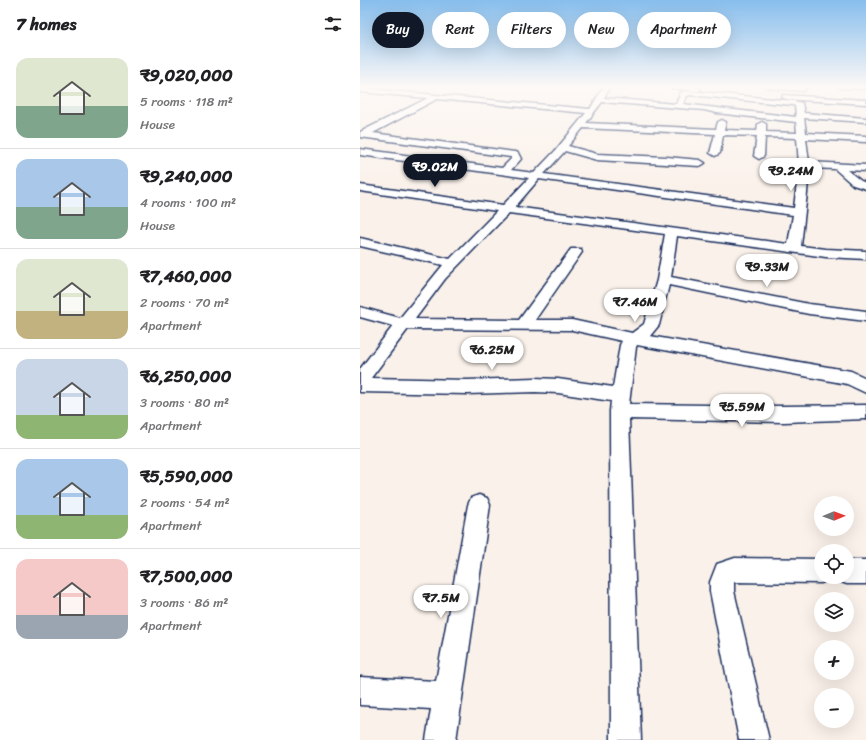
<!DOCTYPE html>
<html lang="en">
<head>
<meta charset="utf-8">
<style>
  body { margin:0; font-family:Sriracha,sans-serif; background:#f2f2f2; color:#202124; height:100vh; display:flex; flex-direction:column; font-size:15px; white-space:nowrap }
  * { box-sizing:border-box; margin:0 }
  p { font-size:13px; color:#757577 }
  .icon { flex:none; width:22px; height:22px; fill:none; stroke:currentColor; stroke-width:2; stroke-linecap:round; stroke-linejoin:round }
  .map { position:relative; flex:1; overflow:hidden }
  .sheet { display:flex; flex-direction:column; background:#fff; width:360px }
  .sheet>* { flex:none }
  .hud { position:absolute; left:12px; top:12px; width:380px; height:36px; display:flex; gap:8px }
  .needle { width:26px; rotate:89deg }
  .tools { position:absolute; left:454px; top:496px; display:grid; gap:8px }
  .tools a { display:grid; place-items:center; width:40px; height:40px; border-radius:50%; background:#fff; box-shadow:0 4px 16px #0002; font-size:20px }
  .price { position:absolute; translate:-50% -34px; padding:0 9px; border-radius:14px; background:#fff; color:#222; font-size:13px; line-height:26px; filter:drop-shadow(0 1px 2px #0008) }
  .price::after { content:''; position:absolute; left:50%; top:24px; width:12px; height:9px; margin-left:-6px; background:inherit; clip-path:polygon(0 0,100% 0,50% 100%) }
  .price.active { background:#111827; color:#fff }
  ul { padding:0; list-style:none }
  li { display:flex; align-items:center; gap:12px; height:100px; padding:0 16px }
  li+li { border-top:1px solid #e0e0e0 }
  li span { display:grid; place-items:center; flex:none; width:112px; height:80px; border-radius:12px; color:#555 }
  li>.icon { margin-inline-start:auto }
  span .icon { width:48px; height:48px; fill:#fffc; stroke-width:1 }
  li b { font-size:17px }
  h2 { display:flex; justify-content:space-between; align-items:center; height:48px; padding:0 16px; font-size:17px }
  .tag { padding:0 14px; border-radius:18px; background:#fff; box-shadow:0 4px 16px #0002; font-size:14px; line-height:36px }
  .tag.active { background:#111827; color:#fff }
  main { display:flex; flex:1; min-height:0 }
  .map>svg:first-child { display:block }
</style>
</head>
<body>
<main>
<section class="sheet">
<h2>7 homes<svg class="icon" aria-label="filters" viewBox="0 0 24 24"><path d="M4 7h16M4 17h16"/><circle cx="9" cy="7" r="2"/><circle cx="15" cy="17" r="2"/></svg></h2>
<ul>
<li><span style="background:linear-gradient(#dfe7d0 60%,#7fa58c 0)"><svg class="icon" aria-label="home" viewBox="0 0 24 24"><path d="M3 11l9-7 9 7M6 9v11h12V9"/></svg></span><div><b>₹9,020,000</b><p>5 rooms · 118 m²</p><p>House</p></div></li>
<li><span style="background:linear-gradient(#a9c7e8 60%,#7fa58c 0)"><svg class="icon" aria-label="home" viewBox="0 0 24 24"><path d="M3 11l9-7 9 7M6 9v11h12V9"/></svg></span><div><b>₹9,240,000</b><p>4 rooms · 100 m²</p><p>House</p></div></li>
<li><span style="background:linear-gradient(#dfe7d0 65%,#c2b280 0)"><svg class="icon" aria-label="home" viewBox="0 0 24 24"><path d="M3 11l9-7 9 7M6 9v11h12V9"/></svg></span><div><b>₹7,460,000</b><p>2 rooms · 70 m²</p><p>Apartment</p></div></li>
<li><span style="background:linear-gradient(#c9d6e8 70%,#8fb573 0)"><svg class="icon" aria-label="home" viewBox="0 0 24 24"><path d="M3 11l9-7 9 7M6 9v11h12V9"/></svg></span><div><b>₹6,250,000</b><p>3 rooms · 80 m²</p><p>Apartment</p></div></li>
<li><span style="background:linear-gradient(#a9c7e8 70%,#8fb573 0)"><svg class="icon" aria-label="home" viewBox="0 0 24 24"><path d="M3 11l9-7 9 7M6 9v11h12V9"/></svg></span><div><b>₹5,590,000</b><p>2 rooms · 54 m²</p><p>Apartment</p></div></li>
<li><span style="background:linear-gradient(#f6c9c9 70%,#9aa5b1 0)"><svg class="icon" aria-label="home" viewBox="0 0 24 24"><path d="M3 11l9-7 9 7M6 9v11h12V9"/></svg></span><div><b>₹7,500,000</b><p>3 rooms · 86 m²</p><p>Apartment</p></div></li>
</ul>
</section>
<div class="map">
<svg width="506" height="740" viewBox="0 0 506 740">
  <rect width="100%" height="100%" fill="#faf1ea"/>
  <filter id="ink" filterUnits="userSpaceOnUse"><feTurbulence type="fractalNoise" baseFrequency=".025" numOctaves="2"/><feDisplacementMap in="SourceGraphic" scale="8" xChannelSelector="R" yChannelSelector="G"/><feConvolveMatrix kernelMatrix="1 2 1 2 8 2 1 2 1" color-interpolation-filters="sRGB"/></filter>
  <g filter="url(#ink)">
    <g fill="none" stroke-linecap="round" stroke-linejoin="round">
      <!-- street casing -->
      <g stroke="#1b2f5e" stroke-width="3">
        <path id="street" d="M244,86H250L244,98L316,104L321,92L330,91L434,101L442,103L444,113L506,118V122L444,118L446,133L506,136V142L446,139L449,162L506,165V171L487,170L501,181L506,183V189L493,185L475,169L449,168L447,193L441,246L466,249L506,251V259L466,257L317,236L311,277L449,304L506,311V321L449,314L309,285L299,325L290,336L491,371L506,378V393L487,384L277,345L276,347L269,404L424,406L506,405V419L424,422L269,419L281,740H251L250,411L251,401L198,393L175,392L107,394L0,392V369L33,326L0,317V307L40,318L83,265L0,246V238L90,259L137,211L0,191V185L143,205L169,178L0,155V149L142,168L151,159V157L0,137V132L68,98L0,92V88L230,109ZM330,95L433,105L435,106L436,117L323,104L327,96ZM77,99L226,113L195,151L174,173L151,170L161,159L158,153L155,152L13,133ZM242,102L344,110L357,113L436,122L437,133L406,132V124L402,122L398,124L397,131L364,130L366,122L362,120L358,122L356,129L226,123ZM223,128L355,134L350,153L355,156L360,153L363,135L397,136L394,156L399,159L404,156L405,137L437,138L439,165L434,208L184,174L205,151L237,160L340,166L345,163L340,160L307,157L237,154L208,146ZM179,179L433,215L428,244L155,207ZM149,213L305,234L297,280L284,324L272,333L212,320H175L222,252L221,249H211L159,320L55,319L85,279ZM48,329L212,330L262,341L260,345L253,387L198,379L175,378L107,380L11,378Z
          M308,86C318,86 333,83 341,89L338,91L311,88Z
          M405,86C415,86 439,83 446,89L443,91L408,88Z
          M478,86H506V89L481,88Z
          M423,95L506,100V104L426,99L422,97Z
          M119,495L127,498L130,505L96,740H66L71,709L0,705V677L76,681L108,505L111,498Z
          M375,558L461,559V577H471L470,580L461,583L374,582V591L409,740H379L350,591V582L357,564Z
          M487,560H506V584H487L478,581L477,577H487Z"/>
      </g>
      <!-- street -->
      <use href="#street" fill="#fff" fill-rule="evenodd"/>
    </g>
  </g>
  <!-- sky -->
  <linearGradient id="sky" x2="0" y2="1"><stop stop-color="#87beed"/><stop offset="0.46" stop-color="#fdf9f6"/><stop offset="1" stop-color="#fdf9f6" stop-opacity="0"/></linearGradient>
  <rect width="506" height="189" fill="url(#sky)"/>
</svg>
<div class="tools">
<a><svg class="needle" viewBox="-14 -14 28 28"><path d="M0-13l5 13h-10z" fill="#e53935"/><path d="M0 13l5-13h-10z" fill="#757577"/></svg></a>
<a><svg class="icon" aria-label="locate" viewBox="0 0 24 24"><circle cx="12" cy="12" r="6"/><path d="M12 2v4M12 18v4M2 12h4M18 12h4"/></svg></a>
<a><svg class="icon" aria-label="layers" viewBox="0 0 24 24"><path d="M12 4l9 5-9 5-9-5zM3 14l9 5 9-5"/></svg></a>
<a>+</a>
<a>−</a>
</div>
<b class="price active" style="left:75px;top:188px">₹9.02M</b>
<b class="price" style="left:431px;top:192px">₹9.24M</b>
<b class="price" style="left:407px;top:288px">₹9.33M</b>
<b class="price" style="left:275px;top:323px">₹7.46M</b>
<b class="price" style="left:132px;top:371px">₹6.25M</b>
<b class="price" style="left:382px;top:428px">₹5.59M</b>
<b class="price" style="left:81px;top:619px">₹7.5M</b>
<div class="hud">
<a class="tag active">Buy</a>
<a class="tag">Rent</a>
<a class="tag">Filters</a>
<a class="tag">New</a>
<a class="tag">Apartment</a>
</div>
</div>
</main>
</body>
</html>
